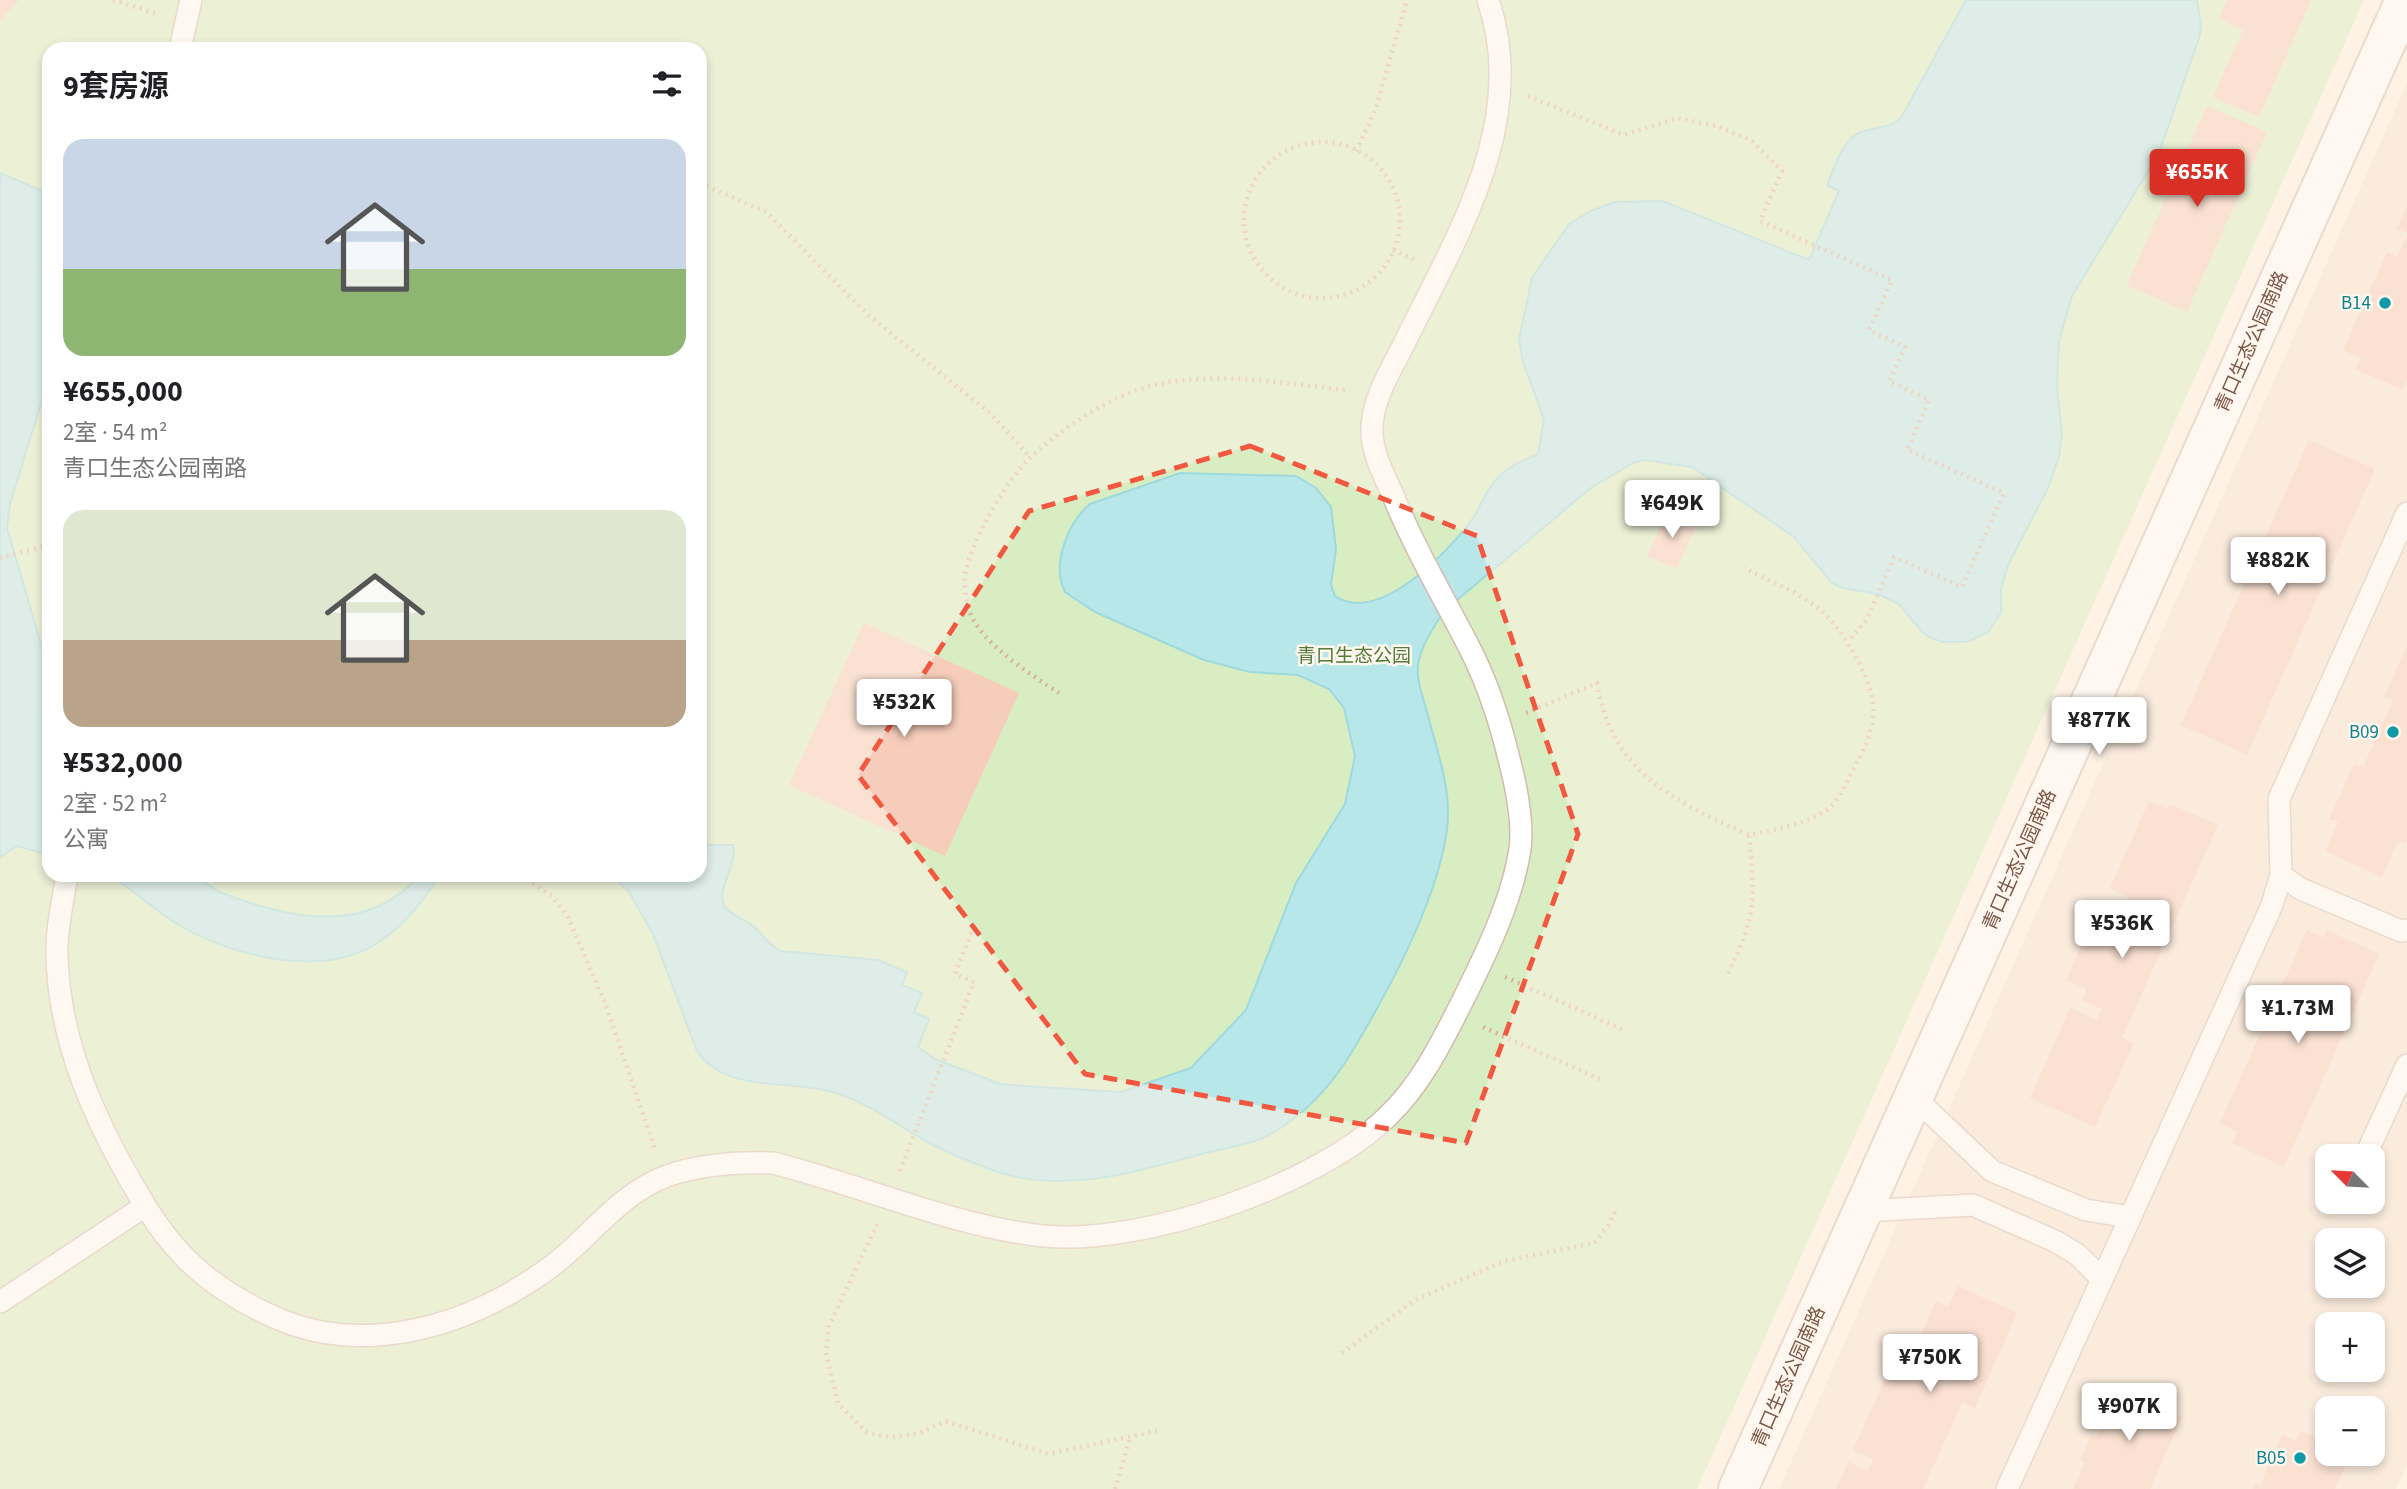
<!DOCTYPE html>
<html lang="zh">
<head>
<meta charset="utf-8">
<style>
  body { margin:0; font-family:"Source Sans 3","Noto Sans SC",sans-serif; background:#f2f2f2; color:#202124; height:100vh; display:flex; flex-direction:column; font-size:26px; white-space:nowrap }
  * { box-sizing:border-box; margin:0 }
  p { font-size:23px; color:#757577 }
  .icon { flex:none; width:38px; height:38px; fill:none; stroke:currentColor; stroke-width:2; stroke-linecap:round; stroke-linejoin:round }
  .map { position:relative; flex:1; overflow:hidden }
  .panel { position:absolute; left:42px; top:42px; width:665px; height:840px; display:flex; flex-direction:column; background:#fff; border-radius:21px; box-shadow:0 4px 10px #0003 }
  .panel>* { flex:none }
  .needle { width:46px; rotate:294deg }
  .buttons { position:absolute; left:2315px; top:1144px; display:grid; gap:14px }
  .buttons a { display:grid; place-items:center; width:70px; height:70px; border-radius:14px; background:#fff; box-shadow:0 4px 10px #0003; font-size:35px }
  .price { position:absolute; translate:-50% -60px; padding:0 16px; border-radius:7px; background:#fff; color:#222; font-size:23px; line-height:46px; filter:drop-shadow(0 2px 4px #0008) }
  .price::after { content:''; position:absolute; left:50%; top:42px; width:21px; height:16px; margin-left:-10px; background:inherit; clip-path:polygon(0 0,100% 0,50% 100%) }
  .price.active { background:#d93025; color:#fff }
  ul { padding:0; list-style:none }
  li { display:grid; align-content:center; gap:14px; height:371px; padding:0 21px }
  li span { display:grid; place-items:center; height:217px; border-radius:21px; color:#555 }
  li>.icon { margin-inline-start:auto }
  span .icon { width:126px; height:126px; fill:#fffc; stroke-width:1 }
  li b { font-size:30px }
  h2 { display:flex; justify-content:space-between; align-items:center; height:84px; padding:0 21px; font-size:30px }
  .map>svg:first-child { display:block }
</style>
</head>
<body>
<div class="map">
<svg width="2407" height="1489" viewBox="0 0 2407 1489">
  <rect width="100%" height="100%" fill="#fef2e5"/>
  <!-- residential -->
  <path fill="#f7e3d3" fill-rule="evenodd" d="M2407,83V1464L2396,1489H1779ZM2328,1157H2373V1202H2328ZM2328,1241H2373V1286H2328ZM2328,1325H2373V1370H2328ZM2328,1409H2373V1454H2328Z"/>
  <!-- green -->
  <path fill="#d8edc2" fill-rule="evenodd" d="M0,0H2364L1697,1489H0ZM49,49H700V875H49Z"/>
  <!-- water -->
  <path fill="#b8e7ea" stroke="#9dd9dd" stroke-width="2" d="M1966,0H2197L2201,27L2199,38L2159,153L2072,296L2059,341L2057,386L2062,434L2059,457L2047,490L2008,565L2001,589V613L1988,632L1967,642H1943L1931,638L1922,632L1899,604L1878,594L1842,588L1831,582L1794,537L1692,467L1645,460L1633,463L1592,487L1444,611C1434,627 1421,645 1418,665C1416,680 1423,697 1427,712C1437,751 1452,789 1447,829C1438,899 1389,990 1353,1050C1333,1084 1304,1116 1269,1135C1250,1145 1226,1148 1205,1153C1139,1171 1066,1194 998,1172C976,1164 952,1155 931,1144C899,1126 871,1104 836,1093C790,1078 727,1095 697,1051L653,934L629,892L612,875H700V832L709,845H733C739,865 713,891 726,908C732,915 745,920 753,926C764,935 768,945 781,951L878,960L907,972L902,985L922,993L914,1012L929,1019L918,1047L935,1059L1000,1084L1024,1086L1121,1092L1191,1068L1246,1010L1296,883L1345,804L1355,756L1344,708L1329,689L1298,675L1250,672L1204,660L1095,612L1065,592C1051,565 1068,522 1090,504L1180,473L1296,476L1316,488L1331,507L1336,549L1331,585L1335,596C1378,625 1446,554 1471,521C1482,505 1488,484 1504,472C1514,464 1527,459 1538,454L1544,419L1523,362L1519,339L1532,278L1569,224L1591,211L1614,202L1663,201L1809,260L1839,191L1827,185C1834,169 1842,140 1859,133C1874,127 1888,129 1901,118Z
    M0,173L49,194V377L10,504L7,528L44,654L49,693V855L17,846L0,857Z
    M109,875C135,875 164,871 190,875C201,877 211,889 222,893C287,918 368,937 419,875H441C423,900 406,924 379,942C322,980 229,956 174,922C152,908 132,889 109,875Z"/>
  <!-- building -->
  <path fill="#f6cdba" d="M0,0H19L0,21Z
    M2227,0H2311L2259,117L2213,97L2243,30L2219,19Z
    M2207,106L2267,132L2187,312L2127,285Z
    M2407,206V233L2397,229Z
    M2407,236V381L2403,390L2355,369L2361,358L2343,350L2387,252L2397,257Z
    M2309,440L2375,469L2247,755L2181,725Z
    M1667,511L1697,524L1677,569L1647,556Z
    M864,623L1019,693L945,856L789,785Z
    M2407,646V840L2405,844L2398,841L2382,877L2325,851L2338,822L2329,819L2354,764L2363,767L2393,700L2384,697Z
    M2149,801L2167,809L2170,804L2218,825L2122,1038L2134,1043L2095,1127L2030,1098L2070,1008L2097,1020L2102,1009L2082,1000L2087,989L2066,980L2102,900L2122,909L2128,897L2110,888Z
    M2307,930L2324,938L2327,930L2379,954L2284,1167L2232,1143L2237,1131L2220,1123Z
    M1958,1286L2017,1313L1975,1408L1962,1403L1923,1489H1836L1848,1462L1868,1471L1873,1459L1853,1450L1889,1370L1915,1382L1921,1368L1908,1362L1936,1301L1948,1307Z
    M2136,1384L2167,1398L2162,1409L2182,1417L2150,1489H2073L2085,1462L2080,1460L2091,1436L2095,1438L2106,1418L2100,1415L2107,1400L2112,1403L2118,1389L2132,1395Z
    M2300,1431L2328,1443L2327,1455L2346,1464L2335,1489H2253L2255,1483L2260,1486L2269,1464L2265,1462L2271,1447L2276,1449L2282,1435L2296,1441Z"/>
  <g fill="none" stroke-linecap="round" stroke-linejoin="round">
    <!-- lane casing -->
    <g stroke="#d4bbad" stroke-width="24">
      <path id="lane" d="M180,49L191,0
        M67,875C63,901 56,929 57,955C59,1044 96,1123 140,1197C174,1256 212,1289 274,1317C368,1359 473,1324 552,1266C590,1237 620,1193 667,1176C700,1164 738,1162 773,1163C861,1185 955,1227 1044,1236C1142,1246 1319,1185 1389,1115C1421,1084 1440,1045 1460,1006C1484,958 1512,902 1520,849C1523,828 1519,804 1515,784C1504,735 1491,688 1467,643C1441,593 1413,545 1392,493C1383,473 1372,453 1372,431C1371,401 1391,370 1404,344C1455,239 1530,122 1488,0
        M2281,875L2301,889L2401,931L2407,930
        M1914,1097L1992,1171L2086,1210L2130,1217
        M2365,1157L2407,1065
        M1863,1211L1973,1205L2057,1242L2078,1255L2102,1279
        M0,1302L145,1206
        M2007,1489L2272,905L2281,875L2279,799L2407,513"/>
    </g>
    <!-- street casing -->
    <g stroke="#d4bbad" stroke-width="42">
      <path id="street" d="M1738,1489L2405,0"/>
    </g>
    <!-- path -->
    <path stroke="#dbb09d" stroke-width="4.5" stroke-dasharray="2 5" stroke-linecap="butt" d="M113,0L158,14
      M1528,96L1624,135L1677,118L1717,126L1752,141L1782,171L1760,221L1892,280L1869,330L1905,347L1889,381L1929,400L1907,450L2004,493L1962,587L1894,557L1867,619L1848,642
      M1244 220a78 78 0 1 1 156 0a78 78 0 1 1-156 0Z
      M1356,151L1375,111L1407,0
      M700,183L766,212L868,315L990,413L1030,457
      M1393,250L1415,260
      M0,558L49,545
      M1059,693C1032,675 981,644 970,612C966,600 963,583 966,570C973,539 1007,478 1032,456C1065,426 1110,396 1154,385C1212,371 1291,383 1350,391
      M1526,713L1597,683C1612,773 1674,801 1749,835
      M521,875L552,896L568,917L605,1003L655,1149
      M1728,973C1757,915 1755,899 1749,835C1775,829 1802,826 1825,811C1839,802 1845,785 1852,772C1876,726 1882,708 1858,661C1849,644 1838,627 1824,613C1802,593 1771,582 1744,568
      M1505,977L1626,1031
      M1483,1027L1604,1081
      M900,1171L974,982L955,974L972,931
      M877,1224L829,1326L826,1352L838,1403L866,1432L879,1435L892,1437L920,1433L945,1421L1049,1454L1160,1430
      M1342,1353L1415,1300L1504,1261L1594,1243L1608,1226L1617,1208
      M1115,1489L1130,1438"/>
    <!-- lane -->
    <use href="#lane" stroke="#fff" stroke-width="21"/>
    <!-- street -->
    <use href="#street" stroke="#fff" stroke-width="38"/>
  </g>
  <!-- marked area -->
  <path d="M0 0H2407V1489H0ZM1250,446L1477,536L1578,834L1466,1143L1085,1074L858,775L1029,511Z" fill="#fef2e5" fill-opacity=".55" fill-rule="evenodd"/>
  <path fill="none" stroke="#f25840" stroke-width="5" stroke-dasharray="14 9" stroke-linejoin="round" d="M1250,446L1477,536L1578,834L1466,1143L1085,1074L858,775L1029,511Z"/>
  <!-- markers -->
  <g fill="#0f9aa8" stroke="#fff7ed" stroke-width="2.5">
    <circle cx="2385" cy="303" r="7"/>
    <circle cx="2393" cy="732" r="7"/>
    <circle cx="2300" cy="1458" r="7"/>
  </g>
  <g text-anchor="middle" dominant-baseline="central" stroke-width="5" stroke-linejoin="round" paint-order="stroke">
    <!-- culture labels -->
    <g font-size="19" fill="#0d838f" stroke="#fff7ed" text-anchor="end">
      <text x="2371" y="303">B14</text>
      <text x="2379" y="732">B09</text>
      <text x="2286" y="1458">B05</text>
    </g>
    <!-- street labels -->
    <g font-size="19" fill="#7a5548" stroke="#fff7ed">
      <text transform="translate(2252 342) rotate(-66)">青口生态公园南路</text>
      <text transform="translate(2020 860) rotate(-66)">青口生态公园南路</text>
      <text transform="translate(1789 1377) rotate(-66)">青口生态公园南路</text>
    </g>
    <!-- park labels -->
    <g font-size="19" fill="#547a3c" stroke="#fff7ed">
      <text x="1354" y="656">青口生态公园</text>
    </g>
  </g>
</svg>
<div class="buttons">
<a><svg class="needle" viewBox="-14 -14 28 28"><path d="M0-13l5 13h-10z" fill="#e53935"/><path d="M0 13l5-13h-10z" fill="#757577"/></svg></a>
<a><svg class="icon" aria-label="layers" viewBox="0 0 24 24"><path d="M12 4l9 5-9 5-9-5zM3 14l9 5 9-5"/></svg></a>
<a>+</a>
<a>−</a>
</div>
<b class="price active" style="left:2197px;top:209px">¥655K</b>
<b class="price" style="left:1672px;top:540px">¥649K</b>
<b class="price" style="left:2278px;top:597px">¥882K</b>
<b class="price" style="left:904px;top:739px">¥532K</b>
<b class="price" style="left:2099px;top:757px">¥877K</b>
<b class="price" style="left:2122px;top:960px">¥536K</b>
<b class="price" style="left:2298px;top:1045px">¥1.73M</b>
<b class="price" style="left:1930px;top:1394px">¥750K</b>
<b class="price" style="left:2129px;top:1443px">¥907K</b>
<section class="panel">
<h2>9套房源<svg class="icon" aria-label="filters" viewBox="0 0 24 24"><path d="M4 7h16M4 17h16"/><circle cx="9" cy="7" r="2"/><circle cx="15" cy="17" r="2"/></svg></h2>
<ul>
<li><span style="background:linear-gradient(#c9d6e8 60%,#8fb573 0)"><svg class="icon" aria-label="home" viewBox="0 0 24 24"><path d="M3 11l9-7 9 7M6 9v11h12V9"/></svg></span><div><b>¥655,000</b><p>2室 · 54 m²</p><p>青口生态公园南路</p></div></li>
<li><span style="background:linear-gradient(#dfe7d0 60%,#b9a48a 0)"><svg class="icon" aria-label="home" viewBox="0 0 24 24"><path d="M3 11l9-7 9 7M6 9v11h12V9"/></svg></span><div><b>¥532,000</b><p>2室 · 52 m²</p><p>公寓</p></div></li>
</ul>
</section>
</div>
</body>
</html>
